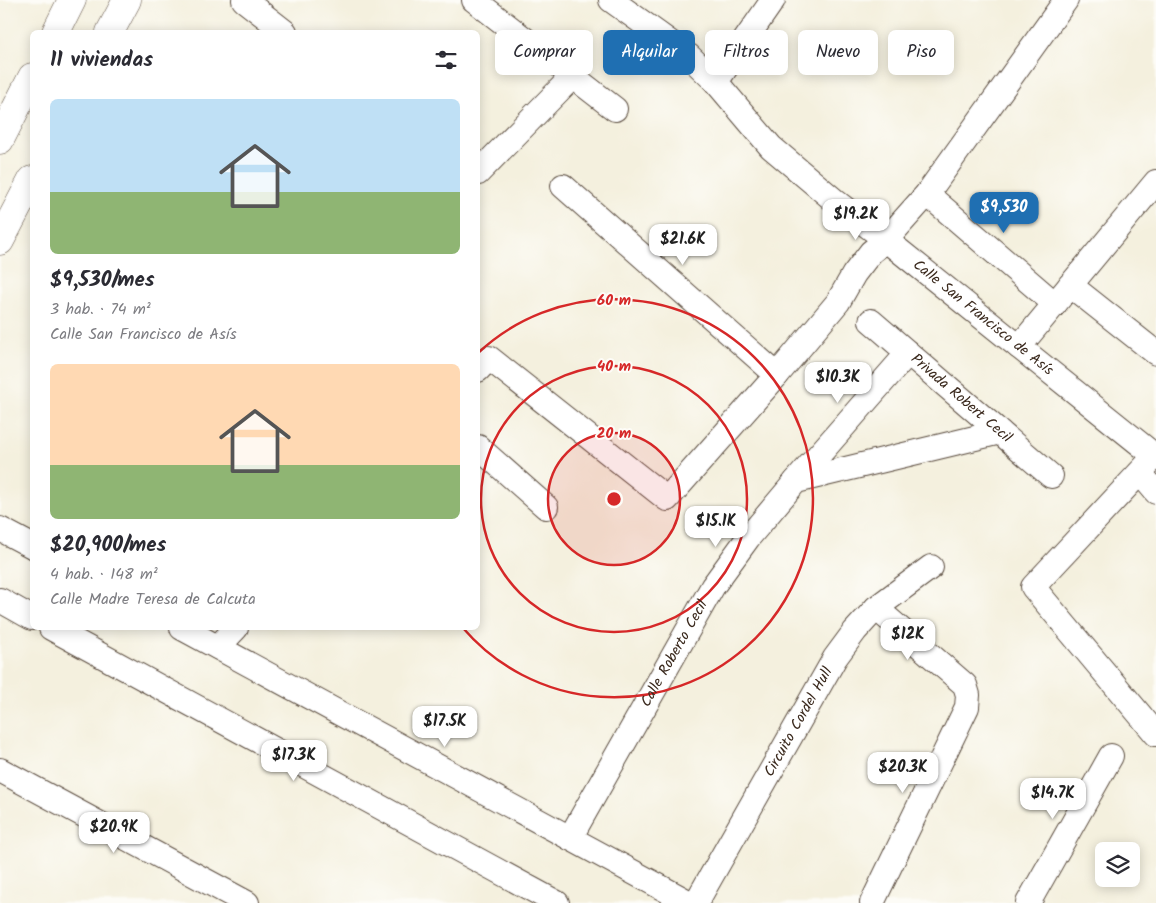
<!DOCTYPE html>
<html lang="es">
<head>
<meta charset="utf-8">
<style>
  body { margin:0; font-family:Kalam,sans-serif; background:#f7f7f7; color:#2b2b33; height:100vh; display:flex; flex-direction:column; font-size:19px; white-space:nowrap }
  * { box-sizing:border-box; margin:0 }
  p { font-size:16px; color:#7c7c81 }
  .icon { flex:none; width:28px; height:28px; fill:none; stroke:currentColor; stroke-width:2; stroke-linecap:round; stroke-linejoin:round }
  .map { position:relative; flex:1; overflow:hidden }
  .details { position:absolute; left:30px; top:30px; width:450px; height:600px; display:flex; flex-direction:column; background:#fff; border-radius:8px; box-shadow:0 2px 12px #0003 }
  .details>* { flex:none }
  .banner { position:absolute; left:495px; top:30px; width:475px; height:45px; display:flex; gap:10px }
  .controls { position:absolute; left:1095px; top:842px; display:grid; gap:10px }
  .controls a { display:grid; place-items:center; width:45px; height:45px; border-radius:8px; background:#fff; box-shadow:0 2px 12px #0003; font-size:25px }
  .price { position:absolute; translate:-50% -42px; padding:0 11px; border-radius:10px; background:#fff; color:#222; font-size:16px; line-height:32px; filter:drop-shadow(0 1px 2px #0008) }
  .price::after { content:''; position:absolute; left:50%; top:30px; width:15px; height:11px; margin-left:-8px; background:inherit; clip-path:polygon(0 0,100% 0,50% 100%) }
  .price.active { background:#1f6fb2; color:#fff }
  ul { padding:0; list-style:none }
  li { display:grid; align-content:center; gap:10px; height:265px; padding:0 20px }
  li span { display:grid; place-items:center; height:155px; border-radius:8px; color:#555 }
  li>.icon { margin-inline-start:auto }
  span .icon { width:90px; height:90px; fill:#fffc; stroke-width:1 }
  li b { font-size:21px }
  h2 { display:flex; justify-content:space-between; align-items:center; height:60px; padding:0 20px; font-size:21px }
  .chip { padding:0 18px; border-radius:8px; background:#fff; box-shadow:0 2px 12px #0003; font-size:18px; line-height:45px }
  .chip.active { background:#1f6fb2; color:#fff }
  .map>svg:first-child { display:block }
</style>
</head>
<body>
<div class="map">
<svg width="1156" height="903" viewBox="0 0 1156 903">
  <rect width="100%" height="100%" fill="#fdfcf7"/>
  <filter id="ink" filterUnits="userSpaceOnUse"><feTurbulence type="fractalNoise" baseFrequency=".02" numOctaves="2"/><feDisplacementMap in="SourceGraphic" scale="10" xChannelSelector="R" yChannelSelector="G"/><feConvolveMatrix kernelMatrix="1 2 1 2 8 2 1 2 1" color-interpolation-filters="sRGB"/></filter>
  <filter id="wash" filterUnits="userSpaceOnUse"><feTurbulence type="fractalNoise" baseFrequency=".0096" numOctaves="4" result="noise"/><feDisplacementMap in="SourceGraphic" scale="20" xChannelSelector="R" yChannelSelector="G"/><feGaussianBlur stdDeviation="1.12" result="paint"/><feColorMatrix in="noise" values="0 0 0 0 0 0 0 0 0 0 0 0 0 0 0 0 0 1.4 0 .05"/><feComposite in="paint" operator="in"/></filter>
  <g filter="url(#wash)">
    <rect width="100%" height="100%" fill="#f4f0de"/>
  </g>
  <g filter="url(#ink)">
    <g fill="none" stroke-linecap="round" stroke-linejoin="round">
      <!-- street casing -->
      <g stroke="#57483b" stroke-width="26">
        <g id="street">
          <path d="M244,0L285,32"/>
          <path d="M474,0L615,109"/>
          <path id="s1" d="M611,0L689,56L716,82L771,147L835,201L886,240L1155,456"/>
          <path d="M716,82L773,0"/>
          <path d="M478,173L573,76"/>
          <path d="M563,186L777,375"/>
          <path d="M927,194L1055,304"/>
          <path d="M1070,285L1156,353"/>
          <path id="s2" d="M871,321L1051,476"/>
          <path d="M1019,347L1156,182"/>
          <path d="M478,370L489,358L667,499L777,375L838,302L854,274L871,252L886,240L927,194L1066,0"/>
          <path d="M478,447L546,507"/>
          <path d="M1156,455L1033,587L1156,734"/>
          <path d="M1140,473L1156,492"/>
          <path d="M796,481L908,353"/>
          <path d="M0,529L32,546"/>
          <path d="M0,600L32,618"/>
          <path d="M51,628L557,903"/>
          <path d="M182,628L690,903"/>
          <path d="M218,647L236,628"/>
          <path d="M0,770L247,903"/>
          <path id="s3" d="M570,838L713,586L748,538L796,481L1000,432"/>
          <path id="s4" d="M696,903L835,658L855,631L876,608L931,567"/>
          <path d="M872,903L967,707L968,695L965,685L876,608"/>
          <path d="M1028,903L1111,756"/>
        </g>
      </g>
      <!-- secondary casing -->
      <g stroke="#57483b" stroke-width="29">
        <path id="secondary" d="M56,32L72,0
          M110,32L127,0
          M0,140L32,77
          M0,241L32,180"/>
      </g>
      <!-- street -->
      <use href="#street" stroke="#fff" stroke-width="24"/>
      <!-- secondary -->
      <use href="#secondary" stroke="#fff" stroke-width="28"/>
    </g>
  </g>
  <!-- distance rings -->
  <circle cx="614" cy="499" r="66" fill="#d62828" fill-opacity=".12"/>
  <g fill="none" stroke="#d62828" stroke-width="2.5">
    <circle cx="614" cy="499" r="66"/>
    <circle cx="614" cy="499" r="133"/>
    <path d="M478 353A199 199 0 1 1 463 628"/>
  </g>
  <g text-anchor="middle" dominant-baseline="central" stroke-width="4" stroke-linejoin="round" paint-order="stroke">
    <!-- street labels -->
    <g font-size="15" fill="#3b2a1e" stroke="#fdfcf7">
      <text stroke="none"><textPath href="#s1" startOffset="491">Calle San Francisco de Asís</textPath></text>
      <text stroke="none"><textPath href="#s2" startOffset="119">Privada Robert Cecil</textPath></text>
      <text stroke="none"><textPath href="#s3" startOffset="212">Calle Roberto Cecil</textPath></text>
      <text stroke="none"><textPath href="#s4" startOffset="208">Circuito Cordel Hull</textPath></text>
    </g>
  </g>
  <circle cx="614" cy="499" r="8" fill="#d62828" stroke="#fdfcf7" stroke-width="2.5"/>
  <g font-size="15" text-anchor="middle" font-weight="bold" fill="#d62828" stroke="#fdfcf7" stroke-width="4" stroke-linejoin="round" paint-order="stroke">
    <text x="614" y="305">60 m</text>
    <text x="614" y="371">40 m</text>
    <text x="614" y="438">20 m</text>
  </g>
</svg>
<div class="controls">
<a><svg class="icon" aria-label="layers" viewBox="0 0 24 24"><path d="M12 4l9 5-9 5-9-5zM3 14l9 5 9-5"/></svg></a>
</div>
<b class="price active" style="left:1004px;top:234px">$9,530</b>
<b class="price" style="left:856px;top:241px">$19.2K</b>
<b class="price" style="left:683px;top:266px">$21.6K</b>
<b class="price" style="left:838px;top:404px">$10.3K</b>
<b class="price" style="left:716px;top:548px">$15.1K</b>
<b class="price" style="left:908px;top:661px">$12K</b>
<b class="price" style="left:445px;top:748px">$17.5K</b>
<b class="price" style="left:294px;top:782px">$17.3K</b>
<b class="price" style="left:903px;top:794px">$20.3K</b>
<b class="price" style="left:1053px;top:820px">$14.7K</b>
<b class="price" style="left:114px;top:854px">$20.9K</b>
<div class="banner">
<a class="chip">Comprar</a>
<a class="chip active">Alquilar</a>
<a class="chip">Filtros</a>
<a class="chip">Nuevo</a>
<a class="chip">Piso</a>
</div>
<section class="details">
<h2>11 viviendas<svg class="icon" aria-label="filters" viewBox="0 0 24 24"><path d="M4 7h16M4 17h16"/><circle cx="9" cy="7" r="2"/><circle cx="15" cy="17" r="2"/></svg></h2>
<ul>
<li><span style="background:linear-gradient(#bfe0f5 60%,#8fb573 0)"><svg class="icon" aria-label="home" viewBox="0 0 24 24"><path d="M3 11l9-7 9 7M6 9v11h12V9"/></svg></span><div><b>$9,530/mes</b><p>3 hab. · 74 m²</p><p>Calle San Francisco de Asís</p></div></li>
<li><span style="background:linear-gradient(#ffd9b3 65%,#8fb573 0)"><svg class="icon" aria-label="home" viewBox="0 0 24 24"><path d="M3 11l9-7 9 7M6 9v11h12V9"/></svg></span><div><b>$20,900/mes</b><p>4 hab. · 148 m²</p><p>Calle Madre Teresa de Calcuta</p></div></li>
</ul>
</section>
</div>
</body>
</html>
